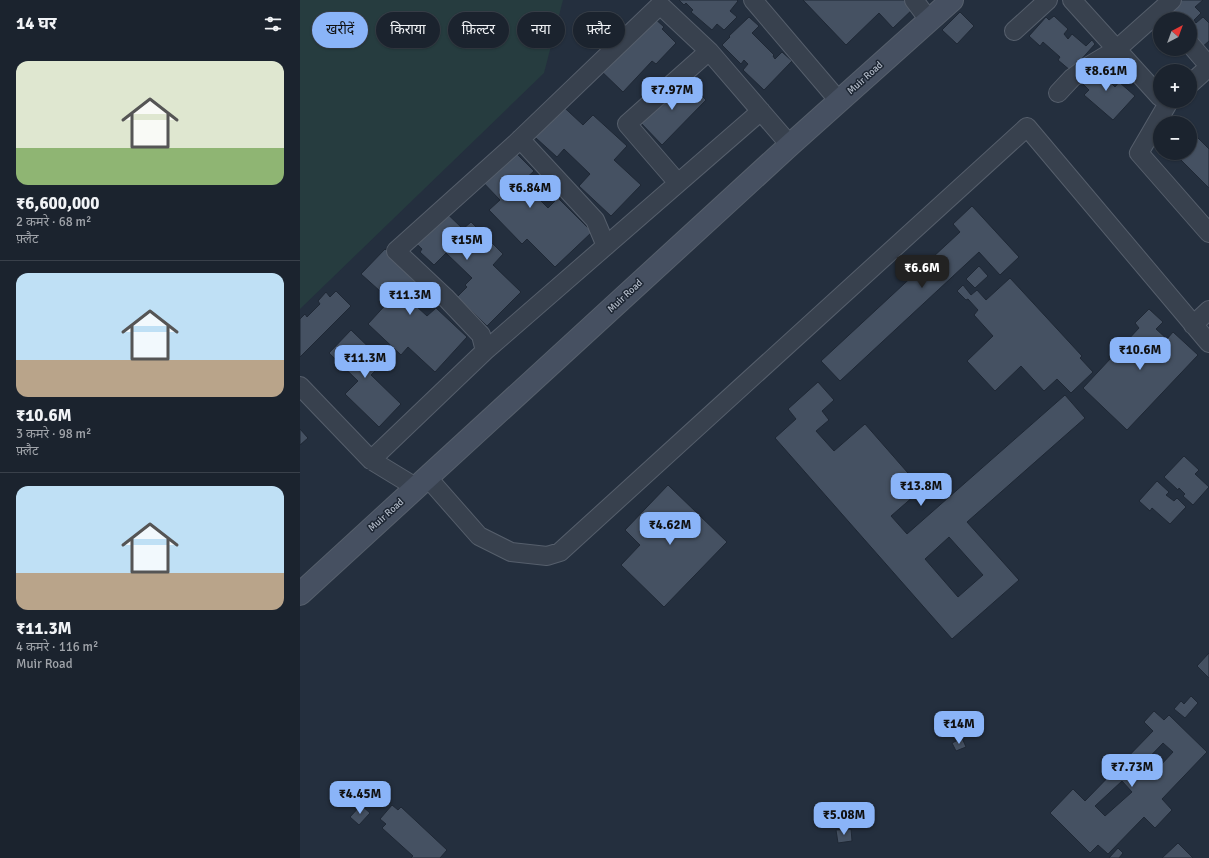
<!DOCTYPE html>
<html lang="hi">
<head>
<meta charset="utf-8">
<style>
  body { margin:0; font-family:Signika,"Noto Sans Devanagari",sans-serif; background:#242b36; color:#f1f3f6; height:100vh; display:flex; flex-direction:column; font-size:15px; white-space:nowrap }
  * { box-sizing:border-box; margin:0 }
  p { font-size:13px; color:#a0a4aa }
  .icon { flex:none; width:22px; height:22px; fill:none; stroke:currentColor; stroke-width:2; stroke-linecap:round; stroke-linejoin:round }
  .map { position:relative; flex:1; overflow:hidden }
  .drawer { display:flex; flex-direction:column; background:#1b232e; width:300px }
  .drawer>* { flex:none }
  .top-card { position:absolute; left:12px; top:12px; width:380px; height:36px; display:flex; gap:8px }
  .needle { width:26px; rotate:41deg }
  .buttons { position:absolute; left:853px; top:12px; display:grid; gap:8px }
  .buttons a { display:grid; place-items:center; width:44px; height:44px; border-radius:50%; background:#1b232e; box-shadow:0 1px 3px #0004,0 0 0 1px #39404a; font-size:20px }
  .price { position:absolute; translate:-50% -34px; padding:0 9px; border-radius:8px; background:#8ab4f8; color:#111; font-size:13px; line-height:26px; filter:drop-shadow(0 1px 2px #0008) }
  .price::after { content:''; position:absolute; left:50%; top:24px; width:12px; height:9px; margin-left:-6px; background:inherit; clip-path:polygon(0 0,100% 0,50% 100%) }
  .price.current { background:#222; color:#fff }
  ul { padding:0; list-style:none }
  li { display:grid; align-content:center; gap:8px; height:212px; padding:0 16px }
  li+li { border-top:1px solid #39404a }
  li span { display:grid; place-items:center; height:124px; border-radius:12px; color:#555 }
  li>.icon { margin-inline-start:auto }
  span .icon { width:72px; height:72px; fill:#fffc; stroke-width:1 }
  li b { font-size:17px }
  h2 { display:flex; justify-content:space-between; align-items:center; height:48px; padding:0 16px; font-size:17px }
  .pill { padding:0 14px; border-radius:18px; background:#1b232e; box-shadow:0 1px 3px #0004,0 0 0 1px #39404a; font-size:14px; line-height:36px }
  .pill.current { background:#8ab4f8; color:#111 }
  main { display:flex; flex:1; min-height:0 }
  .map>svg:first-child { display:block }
</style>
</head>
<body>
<main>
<section class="drawer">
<h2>14 घर<svg class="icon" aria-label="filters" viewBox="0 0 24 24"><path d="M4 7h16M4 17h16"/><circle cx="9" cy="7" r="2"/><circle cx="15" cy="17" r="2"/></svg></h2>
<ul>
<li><span style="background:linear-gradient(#dfe7d0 70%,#8fb573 0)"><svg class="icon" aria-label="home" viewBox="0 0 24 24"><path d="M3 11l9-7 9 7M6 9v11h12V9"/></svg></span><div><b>₹6,600,000</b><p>2 कमरे · 68 m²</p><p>फ़्लैट</p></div></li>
<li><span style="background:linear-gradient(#bfe0f5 70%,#b9a48a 0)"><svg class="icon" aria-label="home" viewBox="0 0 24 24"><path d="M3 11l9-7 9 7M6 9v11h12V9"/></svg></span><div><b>₹10.6M</b><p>3 कमरे · 98 m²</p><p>फ़्लैट</p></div></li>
<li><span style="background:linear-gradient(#bfe0f5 70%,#b9a48a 0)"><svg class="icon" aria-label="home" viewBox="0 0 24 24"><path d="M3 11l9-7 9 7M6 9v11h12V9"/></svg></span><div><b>₹11.3M</b><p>4 कमरे · 116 m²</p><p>Muir Road</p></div></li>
</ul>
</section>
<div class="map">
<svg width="909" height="858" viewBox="0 0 909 858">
  <rect width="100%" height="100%" fill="#242f3e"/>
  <!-- green -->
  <path fill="#263c3f" d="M0,0H263L244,73L0,309Z"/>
  <!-- building -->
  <path fill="#455162" stroke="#1f2835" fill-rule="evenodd" d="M379,0H437L438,1L430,11L437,17L424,30L417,24L412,30L391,12L393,10L386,3L384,5Z
    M503,0H608L615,7L593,28L579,13L546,45Z
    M882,0H903L895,7L901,13L894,20L896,23L903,17L909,23V41L901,48L890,36L891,28L890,19H876L869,13Z
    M660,12L674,26L657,44L642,30Z
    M352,16L364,27L362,29L376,43L356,64L352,61L323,92L297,67Z
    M754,16L768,29L764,34L768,39L772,34L786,46L792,40L795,44L771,71L758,60L760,57L743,42L740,46L729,36L746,17L749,20Z
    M449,17L459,26L452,33L474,55L473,56L475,59L482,52L492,61L464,90L443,70L448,64L444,60L441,64L422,45L430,37L429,36Z
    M799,63L815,77L810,82L815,87L819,82L835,96L813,120L784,95L789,90L779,80Z
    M383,77L406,100L362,145L339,121Z
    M351,85L359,92L351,101L343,94Z
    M254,98L283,125L293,115L327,146L314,160L341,185L311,216L279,186L290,174L264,149L257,157L226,129Z
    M890,130L909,149V188L874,153H890Z
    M206,143L234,171L222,182L248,208L258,198L292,232L255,267L227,239L222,244L189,210L200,200L175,174Z
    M136,203L163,229L171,222L203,254L193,265L221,292L187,326L157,297L167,287L165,285L172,278L146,253L134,265L120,252L122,249L108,236L114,225Z
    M672,206L719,257L700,275L679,252L540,381L521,361L660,232L653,224Z
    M85,249L118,279L104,295L127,316L136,308L167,337L135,372L108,347L101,355L68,324L90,300L61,274Z
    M679,266L688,276L675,288L666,279Z
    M710,278L782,356L780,358L793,372L771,393L757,379L744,391L721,366L695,391L667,361L693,336L674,315L678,310L668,299L666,300L657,291L663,285L671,295L677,290L686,300Z
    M36,291L51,306L0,357V319L5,314L7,317L20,304L18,301L26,292L30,297Z
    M849,309L863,322L856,329L867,339L873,332L898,355L827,430L783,388L839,328L835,323Z
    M51,330L84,362L71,375L101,404L79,427L45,394L58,381L29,353Z
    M518,382L534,400L522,411L529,420L516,431L534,451L565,424L622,489L591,516L607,534L765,395L785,418L667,522L719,580L652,639L475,438L496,419L488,409ZM649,537L683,575L658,597L625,559Z
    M0,429L8,438L0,445Z
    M884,456L899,470L895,474L909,487L893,505L883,496L885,494L879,488L878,490L864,477Z
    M857,481L869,492L866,495L874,501L877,498L886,507L870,524L852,508L850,511L839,501Z
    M368,485L427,542L364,607L321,565L340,545L325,530Z
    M909,653V678L897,666Z
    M891,696L898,703L885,718L874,709L881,701L884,704Z
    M854,711L864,720L869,715L907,752L862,799L872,810L855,828L844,817L808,854L798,845L790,853L750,813L773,789L785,801L853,731L844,722ZM863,743L873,752L847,780L837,770ZM822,781L832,792L805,816L795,806Z
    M662,738L666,747L656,751L652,743Z
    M61,805L70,813L59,825L50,817Z
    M92,805L98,810L101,807L147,850L140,858H111L113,856L82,828L86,824L80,819Z
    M551,829L552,841L538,843L536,830Z
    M878,843L893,858H862Z
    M818,848L823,853L819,858H809Z"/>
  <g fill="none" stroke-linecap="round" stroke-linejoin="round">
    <!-- minor casing -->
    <g stroke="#565f6c" stroke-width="20">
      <path id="minor" d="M453,0L539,101
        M614,0L629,20
        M772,0L860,97
        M714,31L748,0
        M890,44L909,66
        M890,84L909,67
        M758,93L772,78L787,67L817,49L872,0
        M867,105L839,153L909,233
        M220,139L295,220L306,246
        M378,183L327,124L409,51
        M893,325L909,310
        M185,351L181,335L145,297L96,251L214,145L360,5L409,51L490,145
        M0,386L71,460L117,488
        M71,460L185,351L461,111
        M128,478L179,536L211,552L247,556L260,552L727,127L909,343"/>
    </g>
    <!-- secondary casing -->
    <g stroke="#565f6c" stroke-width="24">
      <path id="secondary" d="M0,594L490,145L652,0"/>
    </g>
    <!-- minor -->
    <use href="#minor" stroke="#38414e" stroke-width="18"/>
    <!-- secondary -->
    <use href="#secondary" stroke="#465061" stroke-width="22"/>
  </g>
  <g text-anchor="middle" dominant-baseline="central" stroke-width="3" stroke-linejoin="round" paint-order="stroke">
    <!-- street labels -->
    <g font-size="10" fill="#b4bcc9" stroke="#1d2633">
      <text transform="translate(565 78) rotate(-42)">Muir Road</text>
      <text transform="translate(325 296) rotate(-43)">Muir Road</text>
      <text transform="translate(86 515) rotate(-42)">Muir Road</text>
    </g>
  </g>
</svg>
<div class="buttons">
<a><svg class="needle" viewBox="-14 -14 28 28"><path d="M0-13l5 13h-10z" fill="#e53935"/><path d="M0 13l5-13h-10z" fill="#a0a4aa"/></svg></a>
<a>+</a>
<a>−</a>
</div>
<b class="price" style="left:806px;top:92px">₹8.61M</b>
<b class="price" style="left:372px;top:111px">₹7.97M</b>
<b class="price" style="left:230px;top:209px">₹6.84M</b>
<b class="price" style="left:167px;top:261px">₹15M</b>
<b class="price current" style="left:622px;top:289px">₹6.6M</b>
<b class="price" style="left:110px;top:316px">₹11.3M</b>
<b class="price" style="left:840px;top:371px">₹10.6M</b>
<b class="price" style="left:65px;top:379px">₹11.3M</b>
<b class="price" style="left:621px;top:507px">₹13.8M</b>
<b class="price" style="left:370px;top:546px">₹4.62M</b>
<b class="price" style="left:659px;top:745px">₹14M</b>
<b class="price" style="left:832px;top:788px">₹7.73M</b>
<b class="price" style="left:60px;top:815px">₹4.45M</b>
<b class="price" style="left:544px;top:836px">₹5.08M</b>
<div class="top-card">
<a class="pill current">खरीदें</a>
<a class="pill">किराया</a>
<a class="pill">फ़िल्टर</a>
<a class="pill">नया</a>
<a class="pill">फ़्लैट</a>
</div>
</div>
</main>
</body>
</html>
